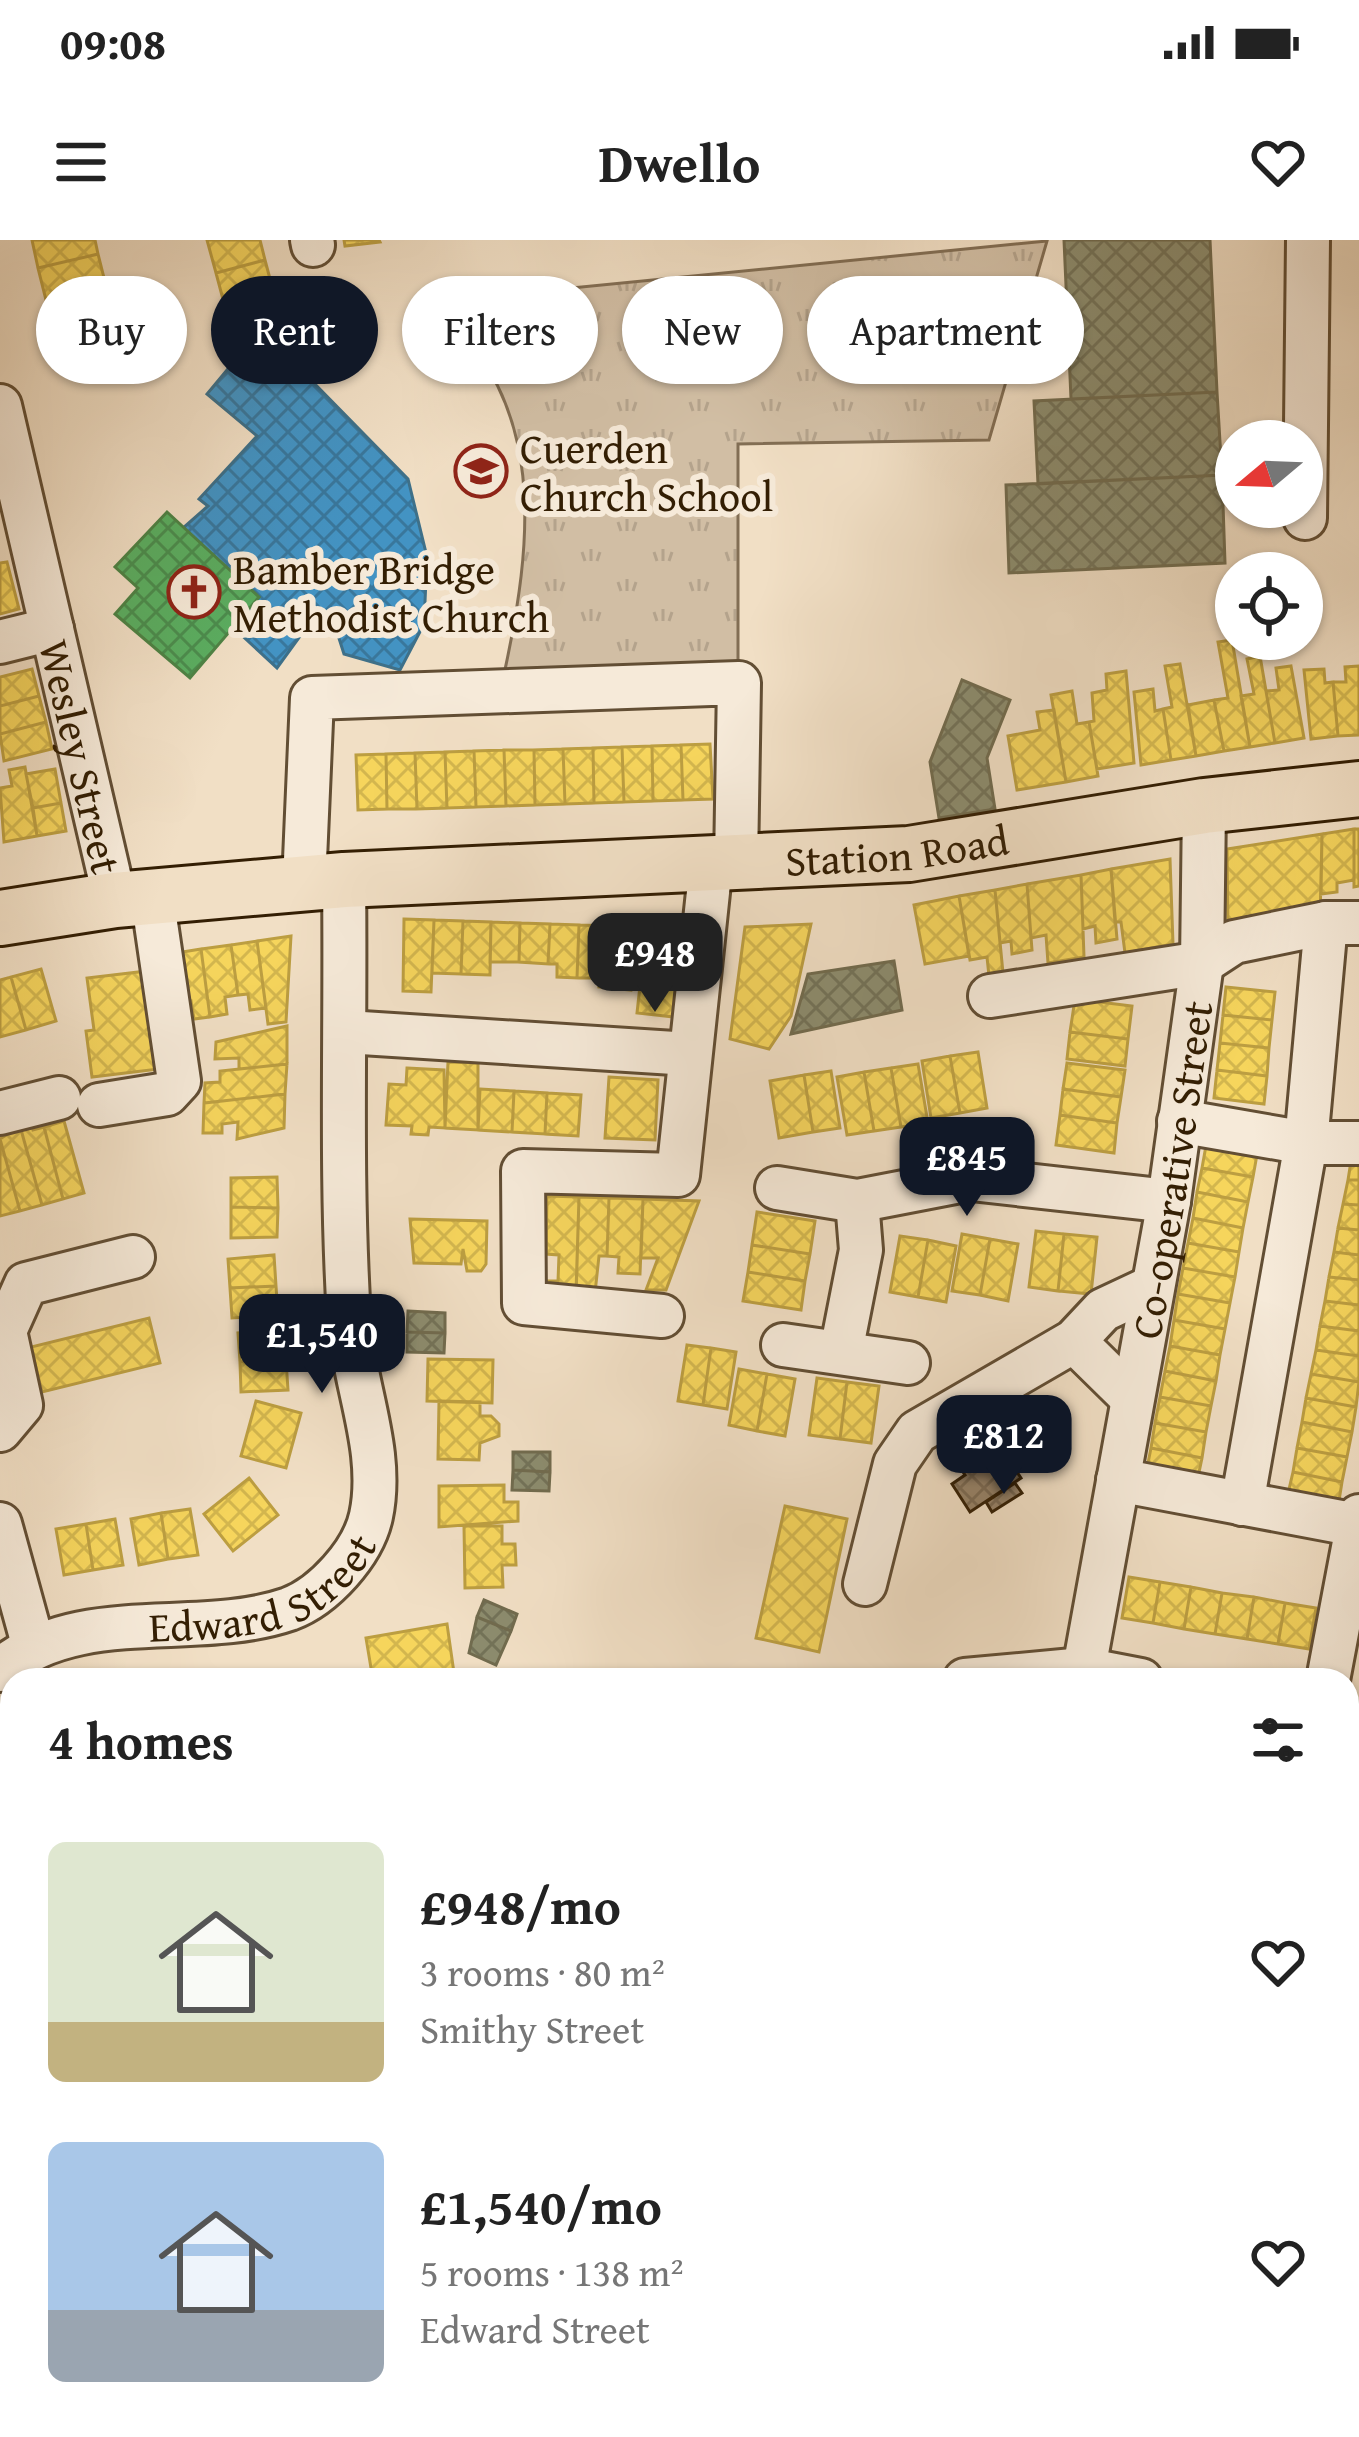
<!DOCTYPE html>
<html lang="en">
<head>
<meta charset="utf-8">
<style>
  body { margin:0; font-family:"Gentium Book Plus",serif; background:#f6f6f6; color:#222; height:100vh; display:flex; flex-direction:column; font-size:45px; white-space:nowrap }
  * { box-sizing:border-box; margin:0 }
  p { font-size:39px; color:#767676 }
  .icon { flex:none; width:66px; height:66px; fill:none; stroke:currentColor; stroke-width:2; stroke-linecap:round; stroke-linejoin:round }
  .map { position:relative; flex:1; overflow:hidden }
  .panel { position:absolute; left:0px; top:1428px; width:1359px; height:771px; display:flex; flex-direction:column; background:#fff; border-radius:36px 36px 0 0; box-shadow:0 3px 9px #0004 }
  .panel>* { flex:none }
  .guide { position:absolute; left:36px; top:36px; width:1287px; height:108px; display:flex; gap:24px }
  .needle { width:78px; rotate:251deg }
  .controls { position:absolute; left:1215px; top:180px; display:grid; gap:24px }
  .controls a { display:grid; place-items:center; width:108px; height:108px; border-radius:50%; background:#fff; box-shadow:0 3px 9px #0004; font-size:60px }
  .price { position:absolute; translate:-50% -102px; padding:0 27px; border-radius:24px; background:#111827; color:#fff; font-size:39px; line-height:78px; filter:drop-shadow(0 3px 6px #0008) }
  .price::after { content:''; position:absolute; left:50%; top:72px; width:36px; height:27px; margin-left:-18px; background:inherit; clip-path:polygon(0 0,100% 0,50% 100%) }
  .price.selected { background:#222; color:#fff }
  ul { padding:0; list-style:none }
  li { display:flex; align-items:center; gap:36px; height:300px; padding:0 48px }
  li span { display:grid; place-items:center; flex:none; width:336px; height:240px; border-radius:18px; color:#555 }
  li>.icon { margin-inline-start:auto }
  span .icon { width:144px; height:144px; fill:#fffc; stroke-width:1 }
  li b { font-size:51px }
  h2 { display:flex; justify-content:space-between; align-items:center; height:144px; padding:0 48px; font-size:51px }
  .tag { padding:0 42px; border-radius:54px; background:#fff; box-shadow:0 3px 9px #0004; font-size:42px; line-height:108px }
  .tag.selected { background:#111827; color:#fff }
  .status { display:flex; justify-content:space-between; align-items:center; height:84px; padding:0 60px; background:#fff; direction:ltr }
  .status svg { height:33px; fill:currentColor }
  header { display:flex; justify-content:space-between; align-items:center; height:156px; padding:0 48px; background:#fff; font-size:54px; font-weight:600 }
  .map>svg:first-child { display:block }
</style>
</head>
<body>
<div class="status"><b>09:08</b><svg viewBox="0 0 49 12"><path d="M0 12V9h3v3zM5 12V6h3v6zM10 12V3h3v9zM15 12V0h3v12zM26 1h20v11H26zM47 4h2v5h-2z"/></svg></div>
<header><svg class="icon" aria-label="menu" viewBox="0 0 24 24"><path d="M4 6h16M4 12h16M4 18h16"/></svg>Dwello<svg class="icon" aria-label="heart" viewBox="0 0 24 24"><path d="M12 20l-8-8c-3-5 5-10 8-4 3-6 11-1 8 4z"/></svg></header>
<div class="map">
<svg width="1359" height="2197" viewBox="0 0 1359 2197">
  <defs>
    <pattern id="grass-tufts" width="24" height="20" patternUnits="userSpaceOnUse" patternTransform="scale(3)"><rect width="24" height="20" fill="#d1bea4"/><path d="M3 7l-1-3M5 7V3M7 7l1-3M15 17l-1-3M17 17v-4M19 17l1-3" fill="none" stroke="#b4a38c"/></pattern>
    <pattern id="homes-cross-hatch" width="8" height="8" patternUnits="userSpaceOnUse" patternTransform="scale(3)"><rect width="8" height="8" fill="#f6d55c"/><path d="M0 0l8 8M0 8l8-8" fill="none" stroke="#d3b64e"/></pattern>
    <pattern id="schools-cross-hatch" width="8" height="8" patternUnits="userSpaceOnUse" patternTransform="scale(3)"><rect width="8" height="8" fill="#4393c3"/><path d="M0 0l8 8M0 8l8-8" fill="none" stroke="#39779c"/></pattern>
    <pattern id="public-cross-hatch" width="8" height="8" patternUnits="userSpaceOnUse" patternTransform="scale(3)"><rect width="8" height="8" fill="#5aae61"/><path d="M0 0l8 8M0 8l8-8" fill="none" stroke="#4b8d4e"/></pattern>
    <pattern id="industry-cross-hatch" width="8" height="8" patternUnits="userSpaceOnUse" patternTransform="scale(3)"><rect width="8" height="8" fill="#8c8c6e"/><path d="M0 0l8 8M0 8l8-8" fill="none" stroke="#737258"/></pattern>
    <pattern id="building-cross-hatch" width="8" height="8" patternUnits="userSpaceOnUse" patternTransform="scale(3)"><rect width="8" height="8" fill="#968268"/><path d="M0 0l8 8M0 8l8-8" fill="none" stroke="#7b6a53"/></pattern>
  </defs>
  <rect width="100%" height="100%" fill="#f1dfc5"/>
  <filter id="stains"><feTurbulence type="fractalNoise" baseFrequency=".00167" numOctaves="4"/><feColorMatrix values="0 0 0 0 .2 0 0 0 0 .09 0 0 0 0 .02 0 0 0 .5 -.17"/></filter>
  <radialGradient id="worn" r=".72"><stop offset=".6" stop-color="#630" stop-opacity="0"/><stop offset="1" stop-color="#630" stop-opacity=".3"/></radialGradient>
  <!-- grass -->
  <path fill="url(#grass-tufts)" stroke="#826e54" stroke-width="3" d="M1047,1L989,200L738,204V429L503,439C533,302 550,159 430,62Z"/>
  <!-- homes -->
  <path fill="url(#homes-cross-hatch)" stroke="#bc9e41" stroke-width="3" d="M32,0H95L98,14L38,28Z
    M207,0H260L265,20L216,33Z
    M344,0H379L380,2L345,6Z
    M98,14L106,46L46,60L38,28Z
    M265,20L274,54L225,67L216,33Z
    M85,71L91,99L68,104L63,76Z
    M7,322L19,369L0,374V323Z
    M1232,400L1250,507L1224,511L1214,460L1228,458L1218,402Z
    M1260,416L1275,503L1250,507L1241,456L1254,454L1247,419Z
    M1180,424L1196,516L1171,520L1163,469L1172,467L1165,426Z
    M1291,426L1304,498L1275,503L1266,451L1279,450L1276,428Z
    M1359,426V495L1338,496L1333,442H1346L1345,427Z
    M32,429L39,456L0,466V437Z
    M1324,429L1325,443L1333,442L1338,496L1311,499L1304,430Z
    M1126,431L1134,523L1097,529L1089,482L1094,481L1092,453L1107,450L1106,434Z
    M1153,449L1155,471L1163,469L1171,520L1141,525L1134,452Z
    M1072,451L1077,484L1089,482L1098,536L1066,542L1051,455Z
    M39,456L46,482L0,494V466Z
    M1214,460L1224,511L1196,516L1188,465Z
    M1054,470L1066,542L1017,550L1008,496L1040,490L1037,472Z
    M46,482L52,509L4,521L0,494Z
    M710,504L713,559L683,560L681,505Z
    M681,505L683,560L653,561L652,506Z
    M652,506L653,561L624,562L622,507Z
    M622,507L624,562L594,563L593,508Z
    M593,508L594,563L565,564L563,509Z
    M563,509L565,564L535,565L534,510Z
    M504,510L506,566L476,567L474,511Z
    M504,510H534L535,565L506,566Z
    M474,511L476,567L447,568L445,512Z
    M445,512L447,568L417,569L415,513Z
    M415,513L417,569H387L386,514Z
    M386,514L387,569L358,570L356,515Z
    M25,527L37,596L4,602L0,548L12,546L9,530Z
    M55,529L61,563L33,568L26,534Z
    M61,563L66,591L37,596L33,568Z
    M1354,589H1359V646L1354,647Z
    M1354,589V640L1337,643V652L1321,654L1322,594Z
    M1322,594L1320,679L1228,693L1227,609Z
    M1170,619L1173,704L1125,713L1121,682H1115L1111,629Z
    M1111,629L1117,699L1096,703L1095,686L1083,689L1081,635Z
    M1081,635L1084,717L1048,723L1046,695L1031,698L1027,644Z
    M1027,644L1032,710L1012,714L1011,701L1000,703L995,650Z
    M995,650L1003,733L989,736L987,717L970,720L959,656Z
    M959,656L969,716L925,724L914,665Z
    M404,679L434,680L431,752L403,751Z
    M434,680L463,681L461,734L432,733Z
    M463,681L491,682L490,735L461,734Z
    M491,682L520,683L519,722H490Z
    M520,683L550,684L548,724L519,722Z
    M550,684L579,685L577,738L557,737V724H548Z
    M811,684L791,776L769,809L730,799L745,687Z
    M579,685L612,686L601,738H577Z
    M606,694L639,697L631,750L599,747Z
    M291,696L286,782L268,784L257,701Z
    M639,697L658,698L651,747L631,745Z
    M658,698L683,701L674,777L637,773L640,746L651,747Z
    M257,701L266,768L250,770L248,754L238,755L231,705Z
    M231,705L238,755L225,757L227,774L210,777L201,709Z
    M201,709L210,777L194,779L191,761L177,763L170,714Z
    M41,729L56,781L26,790L11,737Z
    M147,731L159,829L92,837L86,791L94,790L87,738Z
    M11,737L26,790L0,797V740Z
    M1226,747L1275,752L1272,780L1223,775Z
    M1075,759L1132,766L1128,799L1070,792Z
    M1223,775L1272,780L1269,808L1220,803Z
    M287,786V824L239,829V818L215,819L216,802Z
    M1070,792L1128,799L1125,826L1067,819Z
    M1220,803L1269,808L1267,836L1217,830Z
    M978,812L987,868L960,873L950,816Z
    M950,816L960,873L931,878L922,821Z
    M448,822L478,823V890L445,888Z
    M1067,823L1125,830L1121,857L1063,849Z
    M287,824L285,854L204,863L205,843L220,842V831Z
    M918,824L928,883L901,887L891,828Z
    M407,828L444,830L445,888L429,887L428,895L411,894L412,886L386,885L389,844L406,845Z
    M891,828L901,887L874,891L864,832Z
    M1217,830L1267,836L1264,864L1214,858Z
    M831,831L840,888L813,892L804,835Z
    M864,832L874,891L847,895L837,837Z
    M804,835L813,892L779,898L770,841Z
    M609,837L658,840L655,900L605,898Z
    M480,849L514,851L512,892L478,890Z
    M1063,849L1121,857L1117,883L1060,875Z
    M514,851L547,853L545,894L512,892Z
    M547,853L581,855L578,896L545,894Z
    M285,854L284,888L237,899L238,882L222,884V893H203L204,863Z
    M1060,875L1117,883L1114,913L1056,905Z
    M64,881L84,953L63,959L44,887Z
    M31,883L33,890L44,887L63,959L42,965L20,886Z
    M20,886L42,965L20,971L0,899Z
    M0,899L20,971L0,976Z
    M1207,900L1258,909L1253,937L1202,928Z
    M1352,915L1359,916V940H1348Z
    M1202,928L1253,937L1248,962L1197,952Z
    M277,937L278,968L231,967V938Z
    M1348,940H1359V965L1343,964Z
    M1197,952L1248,962L1243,988L1193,978Z
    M547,956L579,957L576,1059L547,1058L548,1041H558L559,1015L546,1014Z
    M579,957L609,958L607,1016H599L595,1053L576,1052Z
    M609,958L643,959L640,1034L618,1033L619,1017L607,1016Z
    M643,959L699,961L666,1050H646L658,1018H641Z
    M1343,964L1359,965V990L1338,988Z
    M231,967L278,968L277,997L231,998Z
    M757,972L815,981L810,1014L752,1005Z
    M1193,978L1243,988L1239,1012L1188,1003Z
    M410,979L487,981L486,1024L481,1031H467L463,1009L461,1024L414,1023Z
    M1338,988L1359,990V1015L1334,1012Z
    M1036,991L1064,994L1058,1051L1029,1047Z
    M962,994L990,999L980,1055L952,1051Z
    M1064,994L1097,997L1091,1054L1058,1051Z
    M900,996L928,1000L918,1057L890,1052Z
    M990,999L1018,1004L1008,1061L980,1055Z
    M928,1000L956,1006L946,1062L918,1057Z
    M1188,1003L1239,1012L1235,1037L1183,1028Z
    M752,1005L810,1014L805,1041L748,1032Z
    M1334,1012L1359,1015V1040L1329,1037Z
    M274,1015L276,1046L230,1048L228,1019Z
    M1183,1028L1235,1037L1230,1063L1178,1054Z
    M748,1032L805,1041L801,1070L743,1061Z
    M1329,1037L1359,1040V1065L1325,1061Z
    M276,1046L278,1075L232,1078L230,1048Z
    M1178,1054L1230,1063L1225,1089L1174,1080Z
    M1325,1061L1359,1065V1091L1320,1086Z
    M149,1078L160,1123L42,1152L31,1107Z
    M1174,1080L1225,1089L1220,1115L1170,1106Z
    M1320,1086L1359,1091V1116L1316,1110Z
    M284,1090L286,1120L240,1122L238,1093Z
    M687,1105L711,1108L703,1165L678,1161Z
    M1170,1106L1220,1115L1216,1141L1165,1131Z
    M711,1108L736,1112L727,1169L703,1165Z
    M1316,1110L1359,1116V1142L1311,1134Z
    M428,1119L493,1120L492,1163L427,1161Z
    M286,1120L288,1150L241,1152L240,1122Z
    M739,1129L767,1134L757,1191L729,1185Z
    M1165,1131L1216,1141L1211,1166L1160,1157Z
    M767,1134L795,1139L785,1196L757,1191Z
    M1311,1134L1359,1142L1356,1167L1306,1158Z
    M817,1138L847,1142L840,1199L809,1195Z
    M847,1142L879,1146L871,1203L840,1199Z
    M1160,1157L1211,1166L1206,1192L1155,1183Z
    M1306,1158L1356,1167L1352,1192L1302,1182Z
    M256,1161L301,1173L286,1228L241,1216Z
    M439,1161L480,1162V1176H491L499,1184V1196L480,1203L479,1220L438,1219Z
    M1302,1182L1352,1192L1347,1217L1297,1208Z
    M1155,1183L1206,1192L1202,1218L1151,1208Z
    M1151,1208L1202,1218L1197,1242L1146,1233Z
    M1297,1208L1347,1217L1342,1242L1293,1232Z
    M1293,1232L1342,1242L1338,1267L1287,1258Z
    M249,1238L278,1275L233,1311L204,1274Z
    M504,1245V1262H518V1281L439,1287V1246Z
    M785,1266L847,1279L819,1412L756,1398Z
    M190,1269L198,1315L168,1319L161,1273Z
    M161,1273L168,1319L139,1325L131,1279Z
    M115,1279L123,1325L93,1330L86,1284Z
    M86,1284L93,1330L64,1335L56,1289Z
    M464,1286H502V1304H515L516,1325H502L503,1347L465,1348Z
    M1129,1337L1160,1342L1153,1383L1122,1378Z
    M1160,1342L1191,1347L1184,1389L1153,1383Z
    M1191,1347L1222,1353L1215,1394L1184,1389Z
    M1222,1353L1254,1357L1247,1399L1215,1394Z
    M1254,1357L1285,1363L1278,1404L1247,1399Z
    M1285,1363L1316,1368L1309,1409L1278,1404Z
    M447,1384L455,1440H373L366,1398Z
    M362,1432L366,1440L326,1438Z
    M12,1517V1562H11L2,1519Z
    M1354,1656L1359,1657V1699L1347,1696Z
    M1347,1696L1359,1699V1741L1347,1739Z
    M12,1743V1810L2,1812L0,1746Z
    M1347,1763L1359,1766V1807L1347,1805Z
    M1347,1805L1359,1807V1850L1347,1847Z
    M1347,1875L1359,1877V1919L1347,1917Z
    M1347,1917L1359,1919V1961L1347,1959Z
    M12,1940V1982L0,1985V1942Z
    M1347,1988L1359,1990L1358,2032L1347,2030Z
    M1347,2030L1358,2032L1350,2073L1347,2072Z
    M12,2120V2170L0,2173V2123Z
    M151,2187H198L199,2193L154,2197Z
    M374,2187H409L407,2197L373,2191Z
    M409,2187H444L442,2197H407Z
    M481,2187H520L515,2197H476Z
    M520,2187H558L554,2197H515Z
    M814,2187H863L861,2197H812Z
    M1082,2187H1125L1123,2194Z"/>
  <!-- schools -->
  <path fill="url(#schools-cross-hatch)" stroke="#3e7089" stroke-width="3" d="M261,89L408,239L427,317L424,384L400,430L344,414L337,392H303L277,428L234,388L259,357L183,288L208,266L199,259L257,196L207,154Z"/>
  <!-- public -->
  <path fill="url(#public-cross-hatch)" stroke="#4e8345" stroke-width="3" d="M167,272L259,357L190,438L115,374L138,348L115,327Z"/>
  <!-- industry -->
  <path fill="url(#industry-cross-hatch)" stroke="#716b4e" stroke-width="3" d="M1064,0H1210L1217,152L1071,159Z
    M1217,152L1222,235L1038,244L1034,161Z
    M1222,235L1225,323L1009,333L1006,245Z
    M962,440L1010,460L987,518L995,569L939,578L930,522Z
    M894,721L902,770L791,794L808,734Z
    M408,1071L445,1073V1093L407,1092Z
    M407,1092L445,1093L444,1113L407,1112Z
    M513,1212H550V1232L513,1230Z
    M513,1230L550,1232L549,1251L512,1250Z
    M484,1360L517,1374L511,1391L477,1377Z
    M477,1377L511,1391L496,1425L469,1413Z
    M7,1557L12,1596L0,1599V1559Z
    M881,2187H912L910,2196Z"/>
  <!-- building -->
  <path fill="url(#building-cross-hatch)" stroke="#331e03" stroke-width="3" d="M1001,1208L1021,1238L970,1272L952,1244L965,1235L959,1226L983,1210L988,1217Z
    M1015,1243L1022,1253L992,1272L986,1262Z"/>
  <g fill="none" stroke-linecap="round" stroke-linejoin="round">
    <!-- minor casing -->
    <g stroke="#624e34" stroke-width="48">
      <g id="minor">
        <path d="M312,0L313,5"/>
        <path id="s1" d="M0,166L115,660"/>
        <path d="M1305,278L1308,0"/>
        <path d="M0,402L52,389"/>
        <path d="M304,643L312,458L739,443L736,624"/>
        <path d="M990,756L1202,723L1234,702L1326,683H1359"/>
        <path d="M346,792L690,814"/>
        <path d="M99,865L167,854L179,841L152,656"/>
        <path d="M0,873L59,858"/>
        <path d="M1179,881L1306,903H1359"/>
        <path d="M777,948L857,961L971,939L1169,961"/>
        <path d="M662,1076L524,1063L523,931L678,935L711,624"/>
        <path d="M1074,1101L1132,1158"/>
        <path d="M783,1105L908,1123"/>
        <path d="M841,1112L861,1010L857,961"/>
        <path d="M0,1190L21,1165L5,1091L26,1044L133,1017"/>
        <path d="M1118,1240L1357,1285"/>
        <path d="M1242,1264L1306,903L1326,683"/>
        <path d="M0,1284L33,1404"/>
        <path d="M865,1344L895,1224L917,1192L1074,1101L1103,1070L1152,1047"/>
        <path id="s2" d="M1084,1429L1169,961L1202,723L1204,566"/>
        <path id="s3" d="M0,1430C80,1363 196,1401 289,1369C324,1356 363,1313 371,1276C385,1210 353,1144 349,1078C340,932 346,786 344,640"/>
        <path d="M965,1440L1084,1429L1141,1440"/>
        <path d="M1328,1440L1359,1276"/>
        <path d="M0,1870L12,1864"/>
        <path d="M751,2197L753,2187"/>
        <path d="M1215,2197L1217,2187"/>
      </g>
    </g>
    <!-- major casing -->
    <g stroke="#331e03" stroke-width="60">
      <g id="major">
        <path id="s4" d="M0,678L115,660L344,640L909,614L1204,566L1359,549"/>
      </g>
    </g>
    <!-- minor -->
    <use href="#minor" stroke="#f6ead9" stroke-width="42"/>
    <!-- major -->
    <use href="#major" stroke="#f1dfc5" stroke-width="54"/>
  </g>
  <!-- icons -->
  <defs>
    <g id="school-ring" transform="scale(2.7)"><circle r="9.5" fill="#f6ead9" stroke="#8f2418" stroke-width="1.5"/><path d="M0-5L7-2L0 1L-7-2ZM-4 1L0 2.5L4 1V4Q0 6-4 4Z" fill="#8f2418"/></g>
    <g id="church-ring" transform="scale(2.7)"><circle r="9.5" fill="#f6ead9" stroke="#8f2418" stroke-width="1.5"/><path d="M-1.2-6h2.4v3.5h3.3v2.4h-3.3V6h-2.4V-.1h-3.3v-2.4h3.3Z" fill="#8f2418"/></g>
  </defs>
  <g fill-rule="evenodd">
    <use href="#school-ring" x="481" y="231"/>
    <use href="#church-ring" x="194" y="352"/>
  </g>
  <g text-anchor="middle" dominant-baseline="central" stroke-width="12" stroke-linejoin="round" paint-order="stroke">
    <!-- poi labels -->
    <g font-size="42" fill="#331e03" stroke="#f6ead9" text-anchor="start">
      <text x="520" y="207">Cuerden<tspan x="520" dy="48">Church School</tspan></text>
      <text x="233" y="328">Bamber Bridge<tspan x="233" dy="48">Methodist Church</tspan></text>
    </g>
    <!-- street labels -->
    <g font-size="42" fill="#331e03" stroke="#f6ead9">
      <text stroke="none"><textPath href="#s1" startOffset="360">Wesley Street</textPath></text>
      <text stroke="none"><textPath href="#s4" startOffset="900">Station Road</textPath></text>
      <text stroke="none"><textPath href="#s2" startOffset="507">Co-operative Street</textPath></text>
      <text stroke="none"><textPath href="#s3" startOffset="282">Edward Street</textPath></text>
    </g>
  </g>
  <rect width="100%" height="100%" filter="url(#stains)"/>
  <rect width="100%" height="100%" fill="url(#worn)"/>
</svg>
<div class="controls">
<a><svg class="needle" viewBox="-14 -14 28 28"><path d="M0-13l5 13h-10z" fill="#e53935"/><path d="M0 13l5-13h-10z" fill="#767676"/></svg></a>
<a><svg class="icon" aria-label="locate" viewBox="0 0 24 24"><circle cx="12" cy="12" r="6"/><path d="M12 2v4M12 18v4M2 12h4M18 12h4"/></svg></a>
</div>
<b class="price selected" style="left:655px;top:775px">£948</b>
<b class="price" style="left:967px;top:979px">£845</b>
<b class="price" style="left:322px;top:1156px">£1,540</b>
<b class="price" style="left:1004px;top:1257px">£812</b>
<div class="guide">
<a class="tag">Buy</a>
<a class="tag selected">Rent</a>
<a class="tag">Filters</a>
<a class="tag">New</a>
<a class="tag">Apartment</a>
</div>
<section class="panel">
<h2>4 homes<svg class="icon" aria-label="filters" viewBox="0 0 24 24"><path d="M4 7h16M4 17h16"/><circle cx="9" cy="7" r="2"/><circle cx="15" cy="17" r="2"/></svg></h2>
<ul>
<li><span style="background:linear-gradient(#dfe7d0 75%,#c2b280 0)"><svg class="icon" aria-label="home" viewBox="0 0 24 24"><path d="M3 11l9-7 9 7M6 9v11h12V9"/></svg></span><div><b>£948/mo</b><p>3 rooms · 80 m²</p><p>Smithy Street</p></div><svg class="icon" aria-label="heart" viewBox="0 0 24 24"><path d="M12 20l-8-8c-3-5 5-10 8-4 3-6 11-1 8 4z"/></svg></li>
<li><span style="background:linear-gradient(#a9c7e8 70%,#9aa5b1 0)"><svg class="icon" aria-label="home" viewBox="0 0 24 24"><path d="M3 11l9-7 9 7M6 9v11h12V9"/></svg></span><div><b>£1,540/mo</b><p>5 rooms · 138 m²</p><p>Edward Street</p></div><svg class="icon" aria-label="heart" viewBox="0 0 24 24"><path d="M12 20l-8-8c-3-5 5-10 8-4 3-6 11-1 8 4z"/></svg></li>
</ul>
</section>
</div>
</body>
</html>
